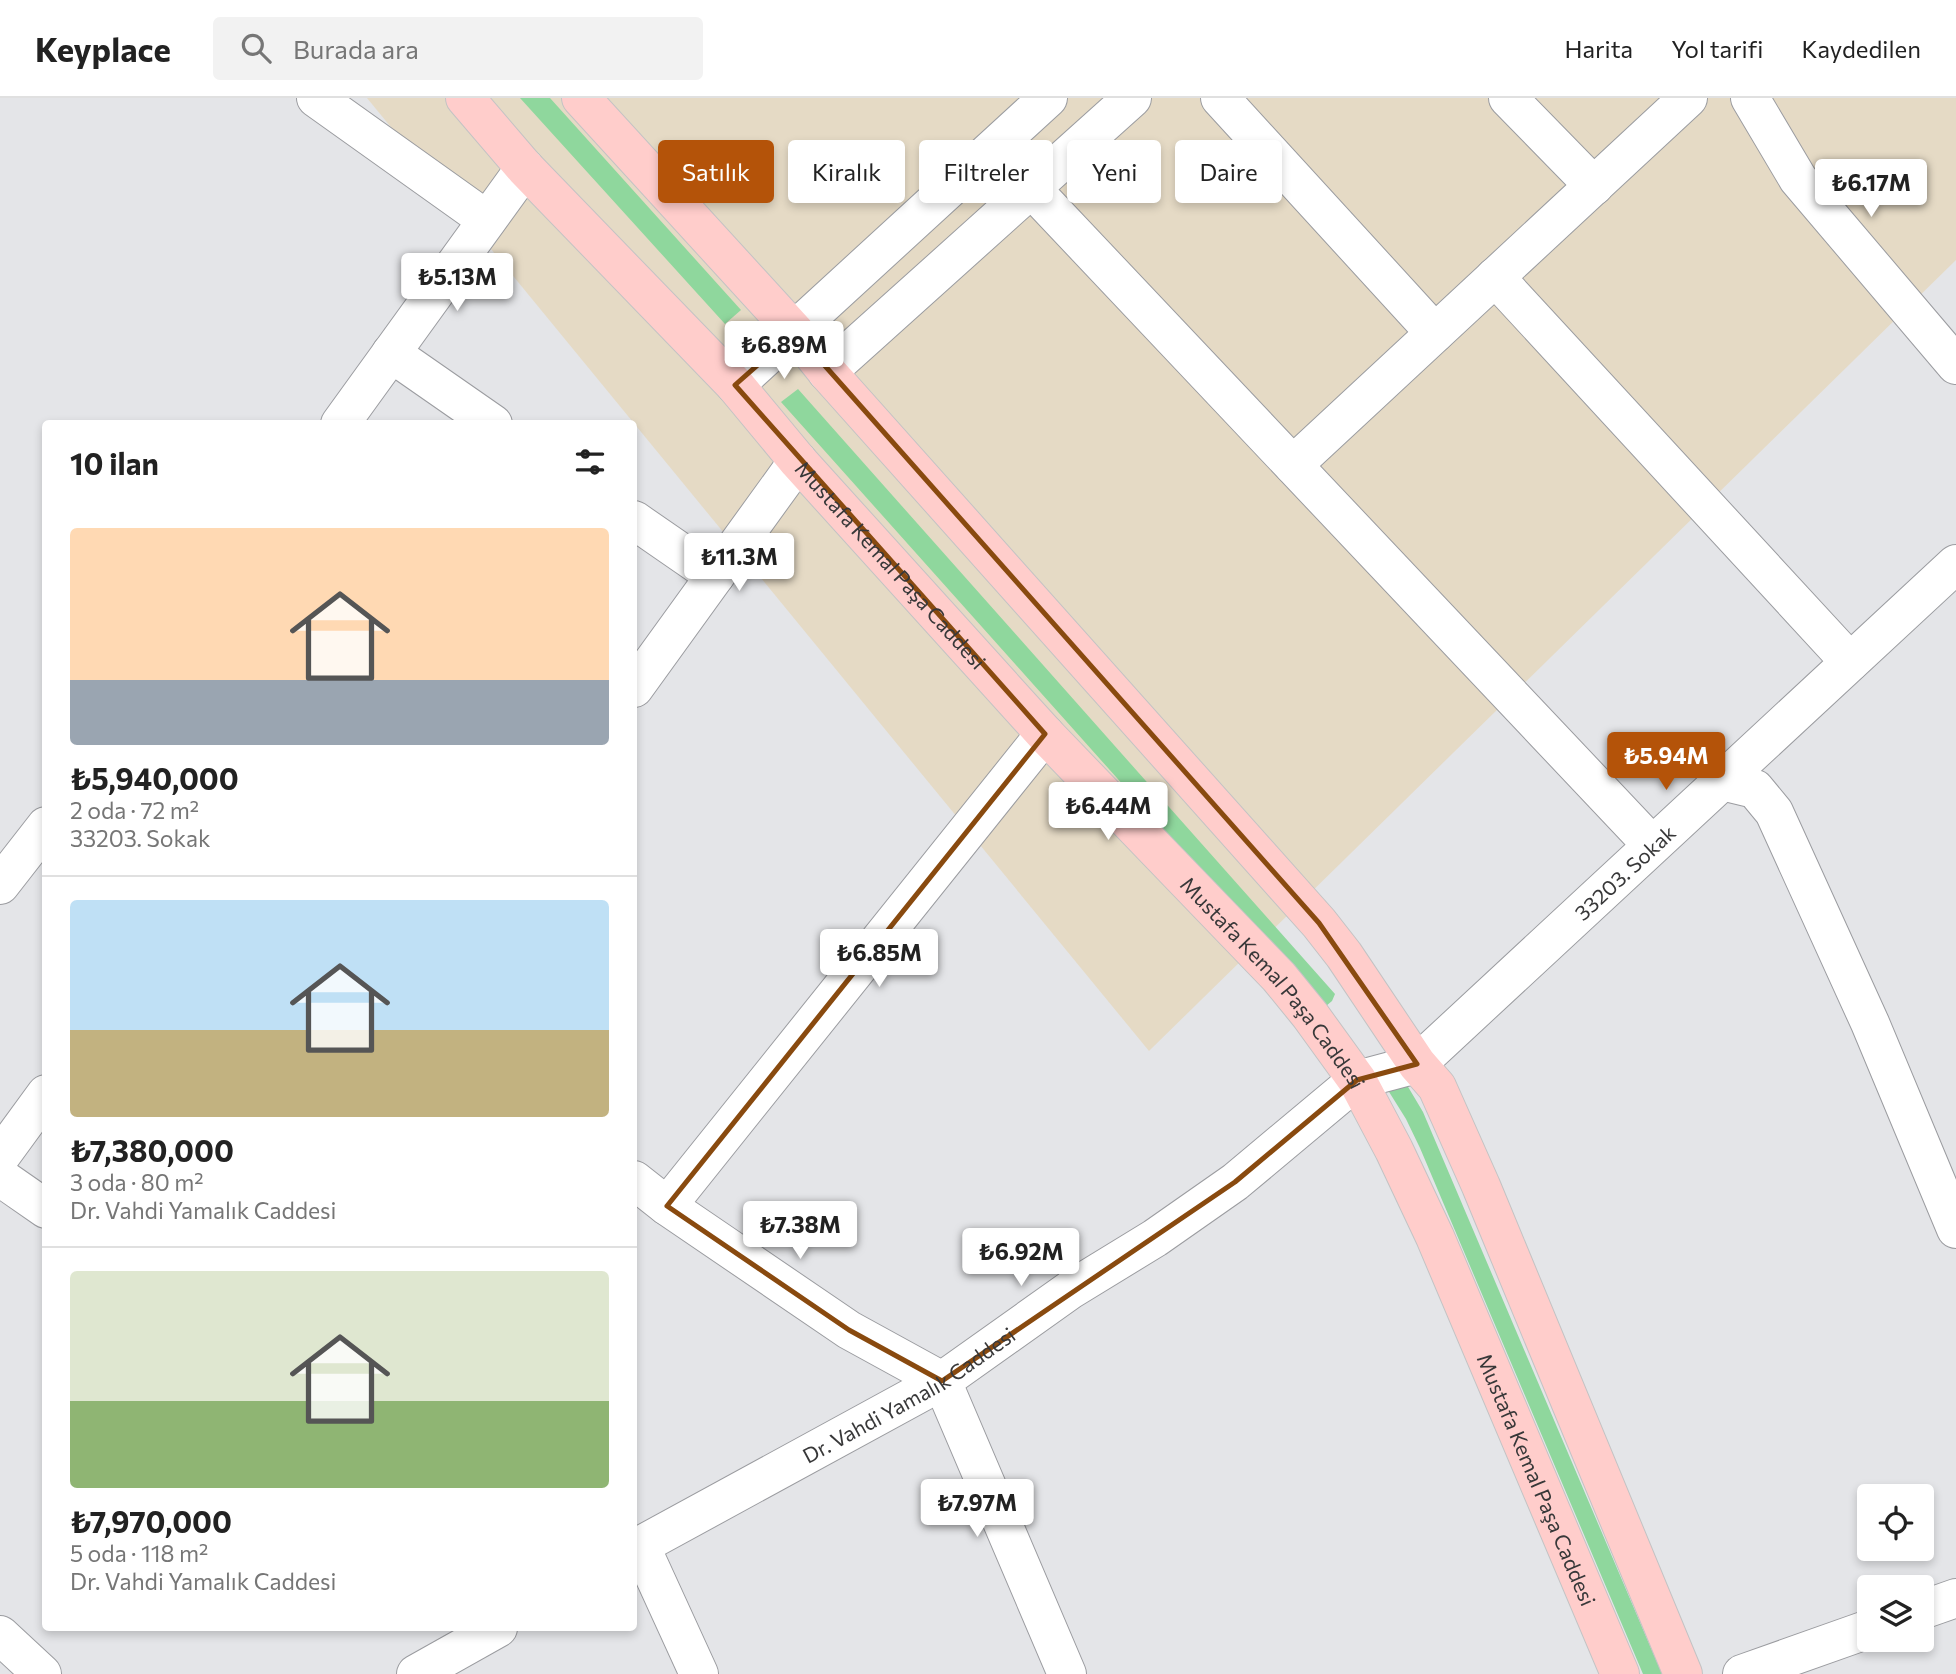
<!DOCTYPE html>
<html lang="tr">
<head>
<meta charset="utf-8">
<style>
  body { margin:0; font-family:Commissioner,sans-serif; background:#f2f2f2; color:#222; height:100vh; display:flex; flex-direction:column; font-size:26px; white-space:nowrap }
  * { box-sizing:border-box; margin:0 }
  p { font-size:23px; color:#767676 }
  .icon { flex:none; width:38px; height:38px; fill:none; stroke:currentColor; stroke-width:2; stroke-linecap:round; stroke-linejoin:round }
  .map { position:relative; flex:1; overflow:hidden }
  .side { position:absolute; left:42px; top:322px; width:595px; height:1211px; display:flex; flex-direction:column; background:#fff; border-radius:7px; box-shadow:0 4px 10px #0003 }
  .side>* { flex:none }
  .banner { position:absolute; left:658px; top:42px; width:665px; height:63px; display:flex; gap:14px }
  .tools { position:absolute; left:1857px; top:1386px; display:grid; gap:14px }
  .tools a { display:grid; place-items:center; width:77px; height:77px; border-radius:7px; background:#fff; box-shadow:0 4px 10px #0003; font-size:35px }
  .price { position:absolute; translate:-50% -60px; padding:0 16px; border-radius:7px; background:#fff; color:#222; font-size:23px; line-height:46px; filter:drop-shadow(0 2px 4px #0008) }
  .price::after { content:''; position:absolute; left:50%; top:42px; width:21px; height:16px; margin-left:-10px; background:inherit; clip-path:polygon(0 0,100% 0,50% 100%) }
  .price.active { background:#b45309; color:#fff }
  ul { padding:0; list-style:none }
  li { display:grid; align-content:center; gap:14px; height:371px; padding:0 28px }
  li+li { border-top:2px solid #e0e0e0 }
  li span { display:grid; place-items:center; height:217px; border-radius:7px; color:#555 }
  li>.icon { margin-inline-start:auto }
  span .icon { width:126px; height:126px; fill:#fffc; stroke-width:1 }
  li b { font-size:30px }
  h2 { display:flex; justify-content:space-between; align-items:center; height:84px; padding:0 28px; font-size:30px }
  .chip { padding:0 24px; border-radius:7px; background:#fff; box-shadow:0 4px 10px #0003; font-size:24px; line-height:63px }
  .chip.active { background:#b45309; color:#fff }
  header { display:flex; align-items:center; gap:42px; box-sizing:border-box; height:98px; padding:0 35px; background:#fff; border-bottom:2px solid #e0e0e0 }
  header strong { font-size:33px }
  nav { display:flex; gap:38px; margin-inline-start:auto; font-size:24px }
  .search { width:490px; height:63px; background:#f2f2f2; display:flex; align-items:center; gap:18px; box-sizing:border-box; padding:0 24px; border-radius:7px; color:#767676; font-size:26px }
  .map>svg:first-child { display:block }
</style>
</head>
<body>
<header>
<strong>Keyplace</strong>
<div class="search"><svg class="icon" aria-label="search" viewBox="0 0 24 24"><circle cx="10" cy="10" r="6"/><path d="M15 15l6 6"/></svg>Burada ara</div>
<nav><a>Harita</a><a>Yol tarifi</a><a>Kaydedilen</a></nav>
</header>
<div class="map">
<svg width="1956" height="1576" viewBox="0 0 1956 1576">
  <rect width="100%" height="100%" fill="#e4e5e8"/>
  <!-- industrial -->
  <path fill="#e5dac5" d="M367,0H1956V162L1149,953Z"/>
  <!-- green -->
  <path fill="#8fd79d" d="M520,0H550L741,212L725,226Z
    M798,291L1335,896L1332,903L1326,908L1318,905L781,304Z
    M1401,977L1423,1014L1662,1576H1643L1420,1050L1406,1021L1386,989Z"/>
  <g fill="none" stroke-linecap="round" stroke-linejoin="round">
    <!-- minor casing -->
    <g stroke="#9b9ca0" stroke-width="40">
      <g id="minor">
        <path d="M316,0L487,122"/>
        <path d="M1220,0L1435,235"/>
        <path d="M1508,0L1594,88"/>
        <path d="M1750,0L1798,81L1956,267"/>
        <path d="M1031,90L1652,747"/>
        <path d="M1495,179L1850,564"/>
        <path d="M391,255L493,326"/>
        <path d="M827,274L1132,0"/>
        <path d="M735,287L1048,0"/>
        <path d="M340,326L525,70"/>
        <path d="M1293,367L1688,0"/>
        <path d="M634,422L715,478"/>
        <path d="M634,590L798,363"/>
        <path d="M1722,683L1755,691L1774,714L1870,925L1956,1131"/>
        <path d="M0,787L46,728"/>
        <path d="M0,1059L46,996"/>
        <path d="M0,1079L46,1111"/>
        <path d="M634,1082L667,1108L849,1232L942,1283L1067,1576"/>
        <path d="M667,1108L1045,636"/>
        <path d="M640,1447L699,1576"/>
        <path id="s1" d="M634,1451L942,1283L1070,1192L1155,1140L1235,1084L1357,982L1417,966L1956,466"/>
        <path d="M1922,1512L1956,1500"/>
        <path d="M0,1537L42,1576"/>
        <path d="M416,1576L498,1530"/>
        <path d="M1742,1576L1869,1531"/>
      </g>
    </g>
    <!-- major casing -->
    <g stroke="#c3c3c4" stroke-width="40">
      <g id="major">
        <path id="s2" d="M465,0L525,70L735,287L798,363L1045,636L1279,879L1310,917L1357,982L1394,1052L1435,1139L1620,1576"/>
        <path d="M581,0L795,234L827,274L1319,825L1344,857L1417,966L1437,989L1481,1088L1683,1576"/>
      </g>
    </g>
    <!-- minor -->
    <use href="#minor" stroke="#fff" stroke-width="38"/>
    <!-- major -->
    <use href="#major" stroke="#ffcdcb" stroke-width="38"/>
  </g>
  <!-- marked area -->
  <path fill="none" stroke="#894a0f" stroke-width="5" stroke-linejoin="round" d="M795,234L1319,825L1417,966L1357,982L1235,1084L942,1283L849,1232L667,1108L1045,636L735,287Z"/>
  <g text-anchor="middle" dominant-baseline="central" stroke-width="7" stroke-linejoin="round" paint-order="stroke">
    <!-- street labels -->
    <g font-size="21" fill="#383839" stroke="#fff">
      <text stroke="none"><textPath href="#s2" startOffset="632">Mustafa Kemal Paşa Caddesi</textPath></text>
      <text stroke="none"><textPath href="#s1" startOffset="1209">33203. Sokak</textPath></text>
      <text stroke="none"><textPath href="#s2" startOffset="1199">Mustafa Kemal Paşa Caddesi</textPath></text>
      <text stroke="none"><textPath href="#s1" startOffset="315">Dr. Vahdi Yamalık Caddesi</textPath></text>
      <text stroke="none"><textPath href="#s2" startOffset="1766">Mustafa Kemal Paşa Caddesi</textPath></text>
    </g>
  </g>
</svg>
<div class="tools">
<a><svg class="icon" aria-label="locate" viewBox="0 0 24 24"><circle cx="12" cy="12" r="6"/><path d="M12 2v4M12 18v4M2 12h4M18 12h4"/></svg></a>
<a><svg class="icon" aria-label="layers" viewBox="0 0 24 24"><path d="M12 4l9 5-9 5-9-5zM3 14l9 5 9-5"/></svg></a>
</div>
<b class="price" style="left:1871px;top:121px">₺6.17M</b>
<b class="price" style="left:457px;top:215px">₺5.13M</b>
<b class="price" style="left:784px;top:283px">₺6.89M</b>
<b class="price" style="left:739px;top:495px">₺11.3M</b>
<b class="price active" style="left:1666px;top:694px">₺5.94M</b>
<b class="price" style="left:1108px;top:744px">₺6.44M</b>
<b class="price" style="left:879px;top:891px">₺6.85M</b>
<b class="price" style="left:800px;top:1163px">₺7.38M</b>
<b class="price" style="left:1021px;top:1190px">₺6.92M</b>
<b class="price" style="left:977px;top:1441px">₺7.97M</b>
<div class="banner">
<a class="chip active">Satılık</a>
<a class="chip">Kiralık</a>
<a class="chip">Filtreler</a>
<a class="chip">Yeni</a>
<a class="chip">Daire</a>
</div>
<section class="side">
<h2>10 ilan<svg class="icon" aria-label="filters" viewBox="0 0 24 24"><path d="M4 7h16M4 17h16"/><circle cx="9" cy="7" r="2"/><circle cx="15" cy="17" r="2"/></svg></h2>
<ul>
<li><span style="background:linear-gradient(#ffd9b3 70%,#9aa5b1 0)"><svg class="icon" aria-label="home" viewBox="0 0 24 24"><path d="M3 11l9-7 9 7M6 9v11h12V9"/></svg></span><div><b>₺5,940,000</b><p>2 oda · 72 m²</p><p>33203. Sokak</p></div></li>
<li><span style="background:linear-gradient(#bfe0f5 60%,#c2b280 0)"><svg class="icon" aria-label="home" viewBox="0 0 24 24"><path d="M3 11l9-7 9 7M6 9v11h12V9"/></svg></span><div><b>₺7,380,000</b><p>3 oda · 80 m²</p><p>Dr. Vahdi Yamalık Caddesi</p></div></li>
<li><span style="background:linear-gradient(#dfe7d0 60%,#8fb573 0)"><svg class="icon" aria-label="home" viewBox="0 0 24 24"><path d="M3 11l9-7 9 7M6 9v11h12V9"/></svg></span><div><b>₺7,970,000</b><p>5 oda · 118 m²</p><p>Dr. Vahdi Yamalık Caddesi</p></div></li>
</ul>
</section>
</div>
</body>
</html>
